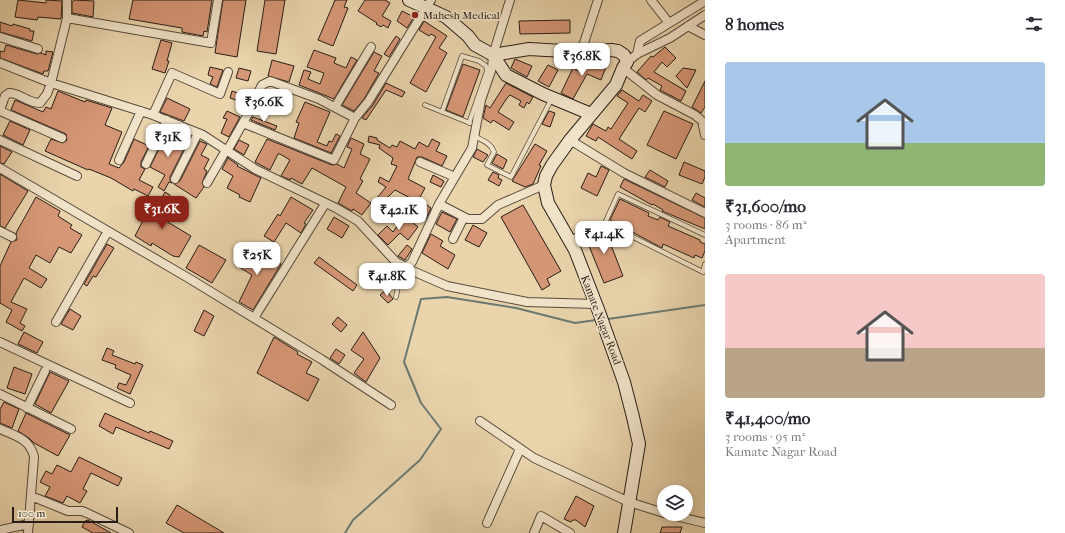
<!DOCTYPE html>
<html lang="en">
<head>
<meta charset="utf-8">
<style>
  body { margin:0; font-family:"IM FELL French Canon",serif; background:#f2f2f3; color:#2b2b33; height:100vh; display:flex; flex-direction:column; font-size:15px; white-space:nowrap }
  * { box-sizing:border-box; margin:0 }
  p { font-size:13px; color:#7c7c81 }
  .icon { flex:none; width:22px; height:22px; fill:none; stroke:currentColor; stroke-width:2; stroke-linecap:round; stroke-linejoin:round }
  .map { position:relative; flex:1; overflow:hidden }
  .details { display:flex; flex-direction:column; background:#fff; width:360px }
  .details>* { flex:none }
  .tools { position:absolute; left:657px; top:485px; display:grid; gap:8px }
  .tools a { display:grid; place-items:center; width:36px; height:36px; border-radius:50%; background:#fff; box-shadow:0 2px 10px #0003; font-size:20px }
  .scale { position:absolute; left:12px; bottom:10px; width:106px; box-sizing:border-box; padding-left:4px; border:2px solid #281d17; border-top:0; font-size:11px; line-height:14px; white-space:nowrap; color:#281d17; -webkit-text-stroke:3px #f1e3c9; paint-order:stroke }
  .price { position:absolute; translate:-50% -34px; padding:0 9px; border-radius:8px; background:#fff; color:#222; font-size:13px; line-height:26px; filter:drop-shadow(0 1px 2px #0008) }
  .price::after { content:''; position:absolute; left:50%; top:24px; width:12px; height:9px; margin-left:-6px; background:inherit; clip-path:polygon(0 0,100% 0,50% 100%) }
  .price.current { background:#8f2418; color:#fff }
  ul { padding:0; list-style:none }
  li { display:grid; align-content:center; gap:8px; height:212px; padding:0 20px }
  li span { display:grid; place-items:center; height:124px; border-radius:4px; color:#555 }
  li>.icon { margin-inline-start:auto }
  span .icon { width:72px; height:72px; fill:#fffc; stroke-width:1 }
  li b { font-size:17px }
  h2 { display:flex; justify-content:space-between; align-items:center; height:48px; padding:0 20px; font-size:17px }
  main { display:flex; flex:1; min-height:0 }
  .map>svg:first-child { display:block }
</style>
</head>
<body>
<main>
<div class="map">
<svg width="705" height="533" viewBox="0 0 705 533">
  <rect width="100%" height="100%" fill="#e9d4ac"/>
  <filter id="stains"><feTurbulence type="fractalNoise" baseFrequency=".005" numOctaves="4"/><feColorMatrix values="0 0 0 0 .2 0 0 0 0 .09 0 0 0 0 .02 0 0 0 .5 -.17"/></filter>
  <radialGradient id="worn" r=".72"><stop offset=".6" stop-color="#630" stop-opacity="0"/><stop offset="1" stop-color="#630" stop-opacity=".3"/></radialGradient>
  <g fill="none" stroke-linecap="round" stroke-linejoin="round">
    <!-- stream -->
    <path stroke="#6b7a71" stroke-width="2" d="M608,319L705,305
      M345,533L353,520L420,460L441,429L421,403L404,362L421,299L447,297L516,308L575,323L596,320"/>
  </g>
  <!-- building -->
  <path fill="#d69776" stroke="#281d17" d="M18,0L46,3V0L62,1L61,19L38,17L37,20L15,17Z
    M74,0L94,1L93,17L72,13V2Z
    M133,0H212L207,32L204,31L203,36L182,32V28L129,19Z
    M223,0H246L237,57L215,53Z
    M265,0H285L276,54L257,51Z
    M335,0H347L344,7L348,8L333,46L318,40Z
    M365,0H385L390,3L382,16L391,21L388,28L383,25L381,27L376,24L377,23L358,11Z
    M402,11L414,17L407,28L397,21Z
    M570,20V33L520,34L519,21Z
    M424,21L447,36L439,48L447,53L426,92L410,83L436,37L431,34L429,36L419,30Z
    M0,22L12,26L13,24L30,29V31H34L32,41L0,32Z
    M396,36L400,39L389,57L384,54Z
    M161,40L172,43L167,61H169L165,73L152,69Z
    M6,45L37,54L41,53L46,55V51L53,52L48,71H44L43,74L0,58V51L4,52Z
    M665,47L676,58L667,67L662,62L654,72L686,91L681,101L660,90L662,86L648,78L646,80L637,72L651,56L653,57Z
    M314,50L336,58L334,63L346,68L351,57L357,60L334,99L299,85L304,70L311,72L308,79L320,84L324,73L307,67Z
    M374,52L382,56L374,71L379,73L364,99L354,111L342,105Z
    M515,59L532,66L527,77L511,68Z
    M272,60L294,66L289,82L268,76Z
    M583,61L596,67L599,61L607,64L601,80L587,74L573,99L561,93L573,68L579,71Z
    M463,64L480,70L463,117L446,110Z
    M548,65L558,70L549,87L538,81Z
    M210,67L223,70L217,87L210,84L213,77L208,75Z
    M239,68L251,71L248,81L236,78Z
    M683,68L696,70L687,88L676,76Z
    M705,81V107L701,113L692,107Z
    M386,83L405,92L402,97L386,90L366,120L362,118L373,105Z
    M506,83L533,97L529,104L527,102L524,108L519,105L521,101L510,95L507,98L498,112L514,122L509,130L493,120L491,123L483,118L486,105L490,108Z
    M267,90L284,97L278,112L271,109L270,112L261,109Z
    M622,90L639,101L643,95L652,101L645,112L639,108L619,139L637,151L632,159L598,137L596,141L586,136L593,124L606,131L608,127L611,129L628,103L617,96Z
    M58,91L85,102L86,100L112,108L105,125L122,132L109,164L119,168L124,162L134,139L149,146L141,162V167L145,169L139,180L153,187L148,196L134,189L133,191L111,178L89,169L88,170L45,151L51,139L63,143L67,140L66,134L11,110L15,100L43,112L46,107L51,109Z
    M232,91L250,98L247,104L230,98Z
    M167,98L190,109L184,121L160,112Z
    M305,102L330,112L317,142L327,146L329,141L332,142L336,134L340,136L331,153L294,138L299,123L296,122Z
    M227,111L240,117L229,137L221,133L227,119L223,118Z
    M549,111L555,113L550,127L542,124Z
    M664,111L693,124L676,159L647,145Z
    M253,117L277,126L275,130L251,120Z
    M10,121L30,130L23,145L3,135Z
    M166,135L183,143L187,136L190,137L170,177V180L172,183L169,182L164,191L158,187L165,175L150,167Z
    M369,136L377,138V140L390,148L392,145L397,147L400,141L415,149L419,142L428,147L432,139L440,143L436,151L447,156L442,166L422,157H417L408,179L425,188L419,199L431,208L426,219L416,210L410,218L402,212L412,199L395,190L377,208L372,204L386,187L378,182L380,177L389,182L397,166L391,164L393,158L379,148L380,145L368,142Z
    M351,138L364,144L360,154L370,159L360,179L363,181L356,193L371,203L362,215L353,209L352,211L338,203L346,187L312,168L302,184L291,178L290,180L281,176L290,160L280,154H278L270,170L255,162L267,139L332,165L337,164L344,168L352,149L347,147Z
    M239,140L249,145L244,155L234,149Z
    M200,141L207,144L201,155L209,159L204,169L207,171L202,183L204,187L196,198L174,184L180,181Z
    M535,144L547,151L539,165L541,166L533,184L525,187L512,181Z
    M0,146L12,152L4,164L0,163Z
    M477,149L488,155L483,162L473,157Z
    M497,154L507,160L503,169L492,163Z
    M228,158L238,165L237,166L261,178L250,202L239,197L240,195L227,188L233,176L222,169Z
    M684,162L705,171V177L702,184L679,175Z
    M601,166L609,170L597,196L581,188L588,173L596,177Z
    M650,170L668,181L665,187L645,177Z
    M493,172L499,175L498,178L502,180L499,186L488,180Z
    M0,174L28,191L5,228L0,226Z
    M433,175L444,181L441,187L430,182Z
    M624,179L705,218V229L662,211L663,210L653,204L652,205L620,187Z
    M165,192L170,195L164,209L171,213L166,221L191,236L179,257L173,256L152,243L151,246L135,236L152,203L158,205Z
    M696,193L705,198V207L692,200Z
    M36,197L60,211L58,216L72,225L70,228L82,235L71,253L59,247L50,263L36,255L29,268L47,279L41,288L24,278L11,302L27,309L20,323L25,326L22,331L6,322L12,310L0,303V266L11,242L17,240L16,233Z
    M291,197L313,210L304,223L306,224L301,233L286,223L274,242L264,236L278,214L280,216Z
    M620,199L649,213L648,216L658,220L660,217L670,222L668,226L700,240V242L705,244V251L702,258L695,255L694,258L663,244L662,248L610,220Z
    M523,205L561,271L547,279L550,285L542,290L501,217Z
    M442,212L457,219L450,232L436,224Z
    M405,216L418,227L408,240L400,233L388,245L378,235L387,226L393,232Z
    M334,217L349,226L342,238L327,229Z
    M473,225L487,233L479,247L465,240Z
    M604,227L623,276L604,283L585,236Z
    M431,234L443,241L440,246L455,255L448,269L422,253Z
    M107,244L114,248L96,277L93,276L87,286L84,284Z
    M199,245L226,260L212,283L186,268Z
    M407,245L412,249L405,260L398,256Z
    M251,247L281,264L253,310L239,302L252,275L239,267Z
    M319,257L357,285L353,291L314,263Z
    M386,290L393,299L388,303L380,295Z
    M70,309L81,316L73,330L61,324Z
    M204,310L214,316L204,336L194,331Z
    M338,317L347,325L341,332L332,324Z
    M24,332L43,342L37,353L18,344Z
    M363,332L380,358L366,382L354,373L364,359L351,350Z
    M274,337L298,352L297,354L312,362L306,373L319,379L308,401L257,373Z
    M107,348L114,351L112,355L135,364L136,362L143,365L130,394L117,388L119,383L126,385L131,375L115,368L116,365L102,360Z
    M336,349L345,355L339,364L330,358Z
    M14,367L32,374L25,394L7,388Z
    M50,372L69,381L51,413L35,404Z
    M4,402L19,409L12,428L0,423V409Z
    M26,413L70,435L58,456L34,443L29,438L18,431Z
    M105,413L149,433L150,431L173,441L169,449L116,427L113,434L99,426Z
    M79,457L122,478L118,486L91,473L83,489L87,491L80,503L67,496L63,503L45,496L50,487L40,482L46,471L52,474L57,465L71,472Z
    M576,496L594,506L585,527L576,520H573L571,522L564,519Z
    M177,505L224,533H184L166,523Z
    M88,520L111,533H93L82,527L85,521Z
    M662,527H682L680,533H660Z"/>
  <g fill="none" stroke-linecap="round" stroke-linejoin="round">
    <!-- lane casing -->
    <g stroke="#584b3c" stroke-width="5.5">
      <path id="lane" d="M425,105L470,123
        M442,112L462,56L479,61L486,66L487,71L469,123
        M474,136C482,140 491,143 494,152L487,165L511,177L552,98
        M605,223L703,272L705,264
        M571,238L605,223L618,194L705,235
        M396,297L402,266"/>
    </g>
    <!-- street casing -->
    <g stroke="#584b3c" stroke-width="10">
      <path id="street" d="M651,0L669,23
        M67,18L211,43L218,0
        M688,26L705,35
        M0,37L38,49
        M581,52L598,0
        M637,54L640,41L705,1
        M627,62L637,54L670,38L705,15
        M0,63L51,83L67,18V0
        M623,68L657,95L695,115L702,121L705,135
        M335,107L371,47
        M0,110L5,96L9,93C20,93 28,103 40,103L47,94L51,83L153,115L203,135L255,169L336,208L358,221L396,262L406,267L412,262L439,204L472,148L481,100L492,68L493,55L510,0
        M0,111L62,138
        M153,115L172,73L220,94L228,72
        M243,123L334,160L355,118
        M0,140L77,176
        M570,140L624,173L705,213
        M227,151L248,114L259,91L262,85L270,81L319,99L355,118L368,102L431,0
        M119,160L141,111
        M420,162L455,177
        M146,164L167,120
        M0,168L190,279L321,359L391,405
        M175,179L198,133
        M207,183L226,150
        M439,204L468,219H482L498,205L544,185
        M0,231L12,237
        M453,239L464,217
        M415,272L447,286L527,302L596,304
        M254,318L325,204
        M56,322L108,231
        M0,342L130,403
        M0,394L71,429
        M27,408L45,371
        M480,421L534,458L629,502L664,513
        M0,429C16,436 30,439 34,457L28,533
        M31,496L68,511H82L87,513L129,533
        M667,514L705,523
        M487,523L520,449
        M0,530L29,524
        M534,533L541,516L570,533"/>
    </g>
    <!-- secondary casing -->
    <g stroke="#281d17" stroke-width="14">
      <path id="secondary" d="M409,0L446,17L468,36L475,45L493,55L529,49L581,52L611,50L618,51L624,55L627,62L623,68L616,85L570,140L552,165L546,176L544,185L548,203L575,250L599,312L624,382L633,417L639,444L624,533
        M493,55L506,75L543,94L591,114"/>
    </g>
    <!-- lane -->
    <use href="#lane" stroke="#f1e3c9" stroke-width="4"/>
    <!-- street -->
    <use href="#street" stroke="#f1e3c9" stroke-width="8"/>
    <!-- secondary -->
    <use href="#secondary" stroke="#f1e3c9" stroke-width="12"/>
  </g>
  <!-- markers -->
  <circle fill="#8f2418" stroke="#f1e3c9" stroke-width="1.5" cx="415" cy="15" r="4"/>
  <g text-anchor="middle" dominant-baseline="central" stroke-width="3.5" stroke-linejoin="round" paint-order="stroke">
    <!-- poi labels -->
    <g font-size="11" fill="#281d17" stroke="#f1e3c9" text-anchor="start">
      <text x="423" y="15">Mahesh Medical</text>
    </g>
    <!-- street labels -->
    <g font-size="11" fill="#281d17" stroke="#f1e3c9">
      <text transform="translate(601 320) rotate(69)">Kamate Nagar Road</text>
    </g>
  </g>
  <rect width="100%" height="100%" filter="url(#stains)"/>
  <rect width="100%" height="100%" fill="url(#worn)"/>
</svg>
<div class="tools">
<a><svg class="icon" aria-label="layers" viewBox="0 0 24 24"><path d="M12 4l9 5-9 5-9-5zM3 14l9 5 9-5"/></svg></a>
</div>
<div class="scale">100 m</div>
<b class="price" style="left:582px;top:77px">₹36.8K</b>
<b class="price" style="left:264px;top:123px">₹36.6K</b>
<b class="price" style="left:168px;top:158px">₹31K</b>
<b class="price current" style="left:162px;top:230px">₹31.6K</b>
<b class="price" style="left:399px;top:231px">₹42.1K</b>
<b class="price" style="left:604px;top:255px">₹41.4K</b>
<b class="price" style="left:257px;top:276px">₹25K</b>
<b class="price" style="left:387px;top:297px">₹41.8K</b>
</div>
<section class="details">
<h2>8 homes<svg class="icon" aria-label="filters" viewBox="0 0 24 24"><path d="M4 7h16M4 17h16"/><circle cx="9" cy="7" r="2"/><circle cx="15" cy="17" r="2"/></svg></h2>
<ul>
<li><span style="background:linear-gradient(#a9c7e8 65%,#8fb573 0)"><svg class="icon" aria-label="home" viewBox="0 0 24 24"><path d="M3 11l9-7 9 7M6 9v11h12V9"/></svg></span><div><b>₹31,600/mo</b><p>3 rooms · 86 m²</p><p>Apartment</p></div></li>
<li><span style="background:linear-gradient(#f6c9c9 60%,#b9a48a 0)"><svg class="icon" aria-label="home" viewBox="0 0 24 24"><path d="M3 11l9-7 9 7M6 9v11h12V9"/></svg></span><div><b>₹41,400/mo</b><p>3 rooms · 95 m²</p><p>Kamate Nagar Road</p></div></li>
</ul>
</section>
</main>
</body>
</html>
